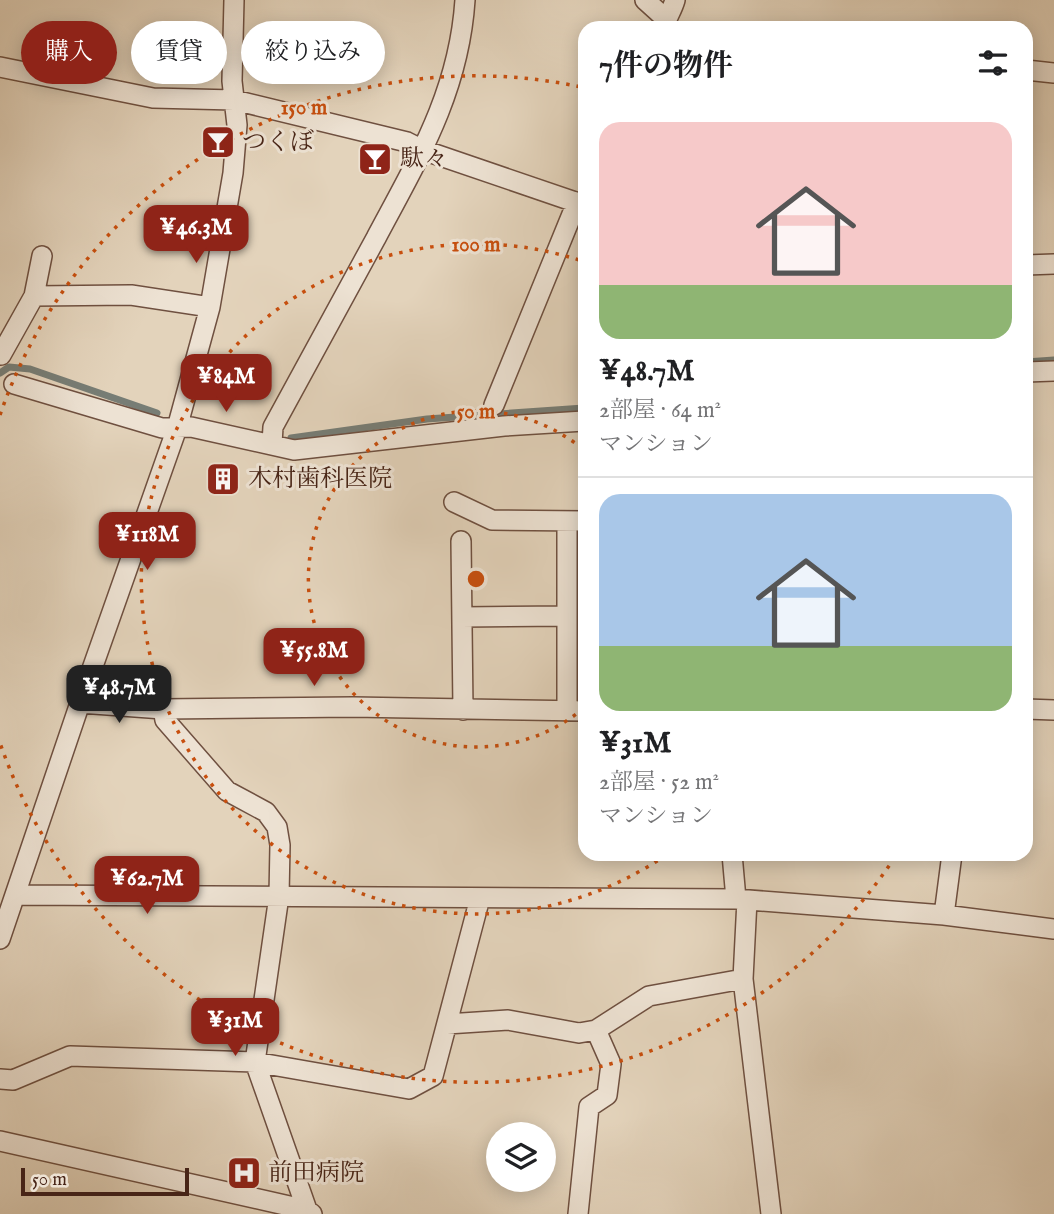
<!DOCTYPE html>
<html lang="ja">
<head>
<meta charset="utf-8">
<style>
  body { margin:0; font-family:"IM FELL English","Noto Serif JP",serif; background:#f6f6f6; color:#202124; height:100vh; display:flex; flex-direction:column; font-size:26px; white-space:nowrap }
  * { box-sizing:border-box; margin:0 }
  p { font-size:23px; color:#757577 }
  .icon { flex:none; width:38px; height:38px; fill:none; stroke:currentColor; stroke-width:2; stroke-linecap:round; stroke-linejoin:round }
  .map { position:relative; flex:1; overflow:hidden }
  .side { position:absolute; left:578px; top:21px; width:455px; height:840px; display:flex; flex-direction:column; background:#fff; border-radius:21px; box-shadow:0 4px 18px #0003 }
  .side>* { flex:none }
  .hud { position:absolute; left:21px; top:21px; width:452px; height:63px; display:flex; gap:14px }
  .tools { position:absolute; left:486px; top:1122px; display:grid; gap:14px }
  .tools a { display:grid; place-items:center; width:70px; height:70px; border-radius:50%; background:#fff; box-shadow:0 4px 18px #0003; font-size:35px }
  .scale { position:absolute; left:21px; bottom:18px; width:168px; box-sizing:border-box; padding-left:7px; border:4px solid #482517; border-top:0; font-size:19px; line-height:24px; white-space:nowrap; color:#482517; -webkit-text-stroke:5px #ede2d3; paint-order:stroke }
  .price { position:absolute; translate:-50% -60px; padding:0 16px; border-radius:14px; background:#8f2418; color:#fff; font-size:23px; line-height:46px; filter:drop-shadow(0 2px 4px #0008) }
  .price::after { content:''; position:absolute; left:50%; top:42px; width:21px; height:16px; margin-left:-10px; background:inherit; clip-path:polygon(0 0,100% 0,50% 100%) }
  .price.active { background:#222; color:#fff }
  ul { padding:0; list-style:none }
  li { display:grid; align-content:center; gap:14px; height:371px; padding:0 21px }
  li+li { border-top:2px solid #e0e0e0 }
  li span { display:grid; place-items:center; height:217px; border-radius:21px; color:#555 }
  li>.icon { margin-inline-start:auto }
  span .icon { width:126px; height:126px; fill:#fffc; stroke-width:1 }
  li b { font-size:30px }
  h2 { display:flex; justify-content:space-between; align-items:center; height:84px; padding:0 21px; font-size:30px }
  .chip { padding:0 24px; border-radius:32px; background:#fff; box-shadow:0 4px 18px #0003; font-size:24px; line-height:63px }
  .chip.active { background:#8f2418; color:#fff }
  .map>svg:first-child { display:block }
</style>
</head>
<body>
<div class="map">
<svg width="1054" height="1214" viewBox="0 0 1054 1214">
  <rect width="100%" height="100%" fill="#e3d3bb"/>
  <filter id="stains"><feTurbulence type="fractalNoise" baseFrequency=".00286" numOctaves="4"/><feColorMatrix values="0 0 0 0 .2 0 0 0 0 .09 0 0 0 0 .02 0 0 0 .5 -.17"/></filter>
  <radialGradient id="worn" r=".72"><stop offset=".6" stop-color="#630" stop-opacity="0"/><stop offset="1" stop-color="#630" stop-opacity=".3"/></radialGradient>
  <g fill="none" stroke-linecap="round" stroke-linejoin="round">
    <!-- stream -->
    <path stroke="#777d75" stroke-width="7" d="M1026,362L1054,360
      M0,373L9,367L30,369L157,413
      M291,438L427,419L584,408"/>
    <!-- minor casing -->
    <g stroke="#6f5040" stroke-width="22">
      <path id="minor" d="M645,0L666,19
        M664,28C666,18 672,11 675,0
        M0,67L153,98L234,100L407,142L423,150L584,205
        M1026,70L1054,73
        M1026,265L1054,264
        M34,296L131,295L210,307
        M1,355L34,296L42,256
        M1026,372L1054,371
        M14,384L162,428L191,427L294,450L504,426L584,421
        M494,405L577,202
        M272,444L273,427C308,364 342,301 376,238C418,159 459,92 465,0
        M454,502L492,520L584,521
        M567,521V711
        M461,541L463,710
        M462,617L567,616
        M80,703L163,709L353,707L584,711
        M163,709L165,720L227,791L266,812L277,827L280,845L279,896L255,1062L307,1210
        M1026,709L1054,710
        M732,854L736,899
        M16,895L736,899L944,915L1054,929
        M747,900L743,979L771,1214
        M944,915L952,854
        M0,939L80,703L177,428L210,307L233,173L237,125L232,81L234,0
        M447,1024L508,1020L579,1033L596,1030L649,996L743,979
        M0,1079L13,1080L70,1056L255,1062L409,1089L433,1076L480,898
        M0,1141L307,1210L312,1214
        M578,1214L589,1107L607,1095L611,1064L596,1030"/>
    </g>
    <!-- minor -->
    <use href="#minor" stroke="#ede2d3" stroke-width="19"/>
  </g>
  <!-- distance rings -->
  <g fill="none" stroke="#c84f0e" stroke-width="3.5" stroke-dasharray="3.5 7">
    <path d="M584 708A168 168 0 1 1 584 450"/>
    <path d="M666 855A335 335 0 1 1 582 261"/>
    <path d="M895 857A503 503 0 0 1 0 743M0 415A503 503 0 0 1 581 87"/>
  </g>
  <!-- icons -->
  <defs>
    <g id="bar-square" transform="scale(1.75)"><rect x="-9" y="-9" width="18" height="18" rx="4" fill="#8f2418" stroke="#ede2d3"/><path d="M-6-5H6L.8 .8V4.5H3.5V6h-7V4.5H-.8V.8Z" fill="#fff"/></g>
    <g id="building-square" transform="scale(1.75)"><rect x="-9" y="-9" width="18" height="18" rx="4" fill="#8f2418" stroke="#ede2d3"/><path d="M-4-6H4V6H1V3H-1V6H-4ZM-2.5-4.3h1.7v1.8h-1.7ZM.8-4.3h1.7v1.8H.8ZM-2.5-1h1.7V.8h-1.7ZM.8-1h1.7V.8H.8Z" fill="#fff"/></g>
    <g id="hospital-square" transform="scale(1.75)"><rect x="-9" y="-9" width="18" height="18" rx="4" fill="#8f2418" stroke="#ede2d3"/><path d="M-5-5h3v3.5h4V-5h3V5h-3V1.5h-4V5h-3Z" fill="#fff"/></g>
  </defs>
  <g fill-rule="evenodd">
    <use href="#bar-square" x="218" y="142"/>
    <use href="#bar-square" x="375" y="159"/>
    <use href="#building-square" x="223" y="479"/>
    <use href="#hospital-square" x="244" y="1173"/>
  </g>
  <g text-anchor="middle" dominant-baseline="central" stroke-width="6" stroke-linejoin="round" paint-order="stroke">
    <!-- poi labels -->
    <g font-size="24" fill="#482517" stroke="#ede2d3" text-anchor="start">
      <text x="242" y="142">つくぼ</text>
      <text x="400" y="159">駄々</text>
      <text x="248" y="479">木村歯科医院</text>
      <text x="268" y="1173">前田病院</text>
    </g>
  </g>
  <circle cx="476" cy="579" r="10" fill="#c84f0e" stroke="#ede2d3" stroke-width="3.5"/>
  <g font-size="21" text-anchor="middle" font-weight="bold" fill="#c84f0e" stroke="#ede2d3" stroke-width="6" stroke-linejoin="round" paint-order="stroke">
    <text x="304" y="114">150 m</text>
    <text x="476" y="251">100 m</text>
    <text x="476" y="418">50 m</text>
  </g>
  <rect width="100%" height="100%" filter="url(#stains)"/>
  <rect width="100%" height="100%" fill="url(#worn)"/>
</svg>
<div class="tools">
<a><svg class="icon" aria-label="layers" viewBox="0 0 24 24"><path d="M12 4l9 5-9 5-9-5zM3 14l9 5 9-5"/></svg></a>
</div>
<div class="scale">50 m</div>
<b class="price" style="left:196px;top:265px">¥46.3M</b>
<b class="price" style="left:226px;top:414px">¥84M</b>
<b class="price" style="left:147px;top:572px">¥118M</b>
<b class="price" style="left:314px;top:688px">¥55.8M</b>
<b class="price active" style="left:119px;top:725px">¥48.7M</b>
<b class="price" style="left:147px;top:916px">¥62.7M</b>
<b class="price" style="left:235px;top:1058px">¥31M</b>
<div class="hud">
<a class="chip active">購入</a>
<a class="chip">賃貸</a>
<a class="chip">絞り込み</a>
</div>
<section class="side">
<h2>7件の物件<svg class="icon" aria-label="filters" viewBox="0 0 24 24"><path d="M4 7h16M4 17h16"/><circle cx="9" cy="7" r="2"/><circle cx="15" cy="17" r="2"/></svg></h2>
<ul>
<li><span style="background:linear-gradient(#f6c9c9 75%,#8fb573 0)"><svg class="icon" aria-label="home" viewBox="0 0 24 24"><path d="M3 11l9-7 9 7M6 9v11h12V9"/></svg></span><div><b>¥48.7M</b><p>2部屋 · 64 m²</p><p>マンション</p></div></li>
<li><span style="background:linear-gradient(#a9c7e8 70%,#8fb573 0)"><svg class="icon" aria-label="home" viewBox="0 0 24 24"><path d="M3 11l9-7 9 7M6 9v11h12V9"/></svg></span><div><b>¥31M</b><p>2部屋 · 52 m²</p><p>マンション</p></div></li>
</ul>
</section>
</div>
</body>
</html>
